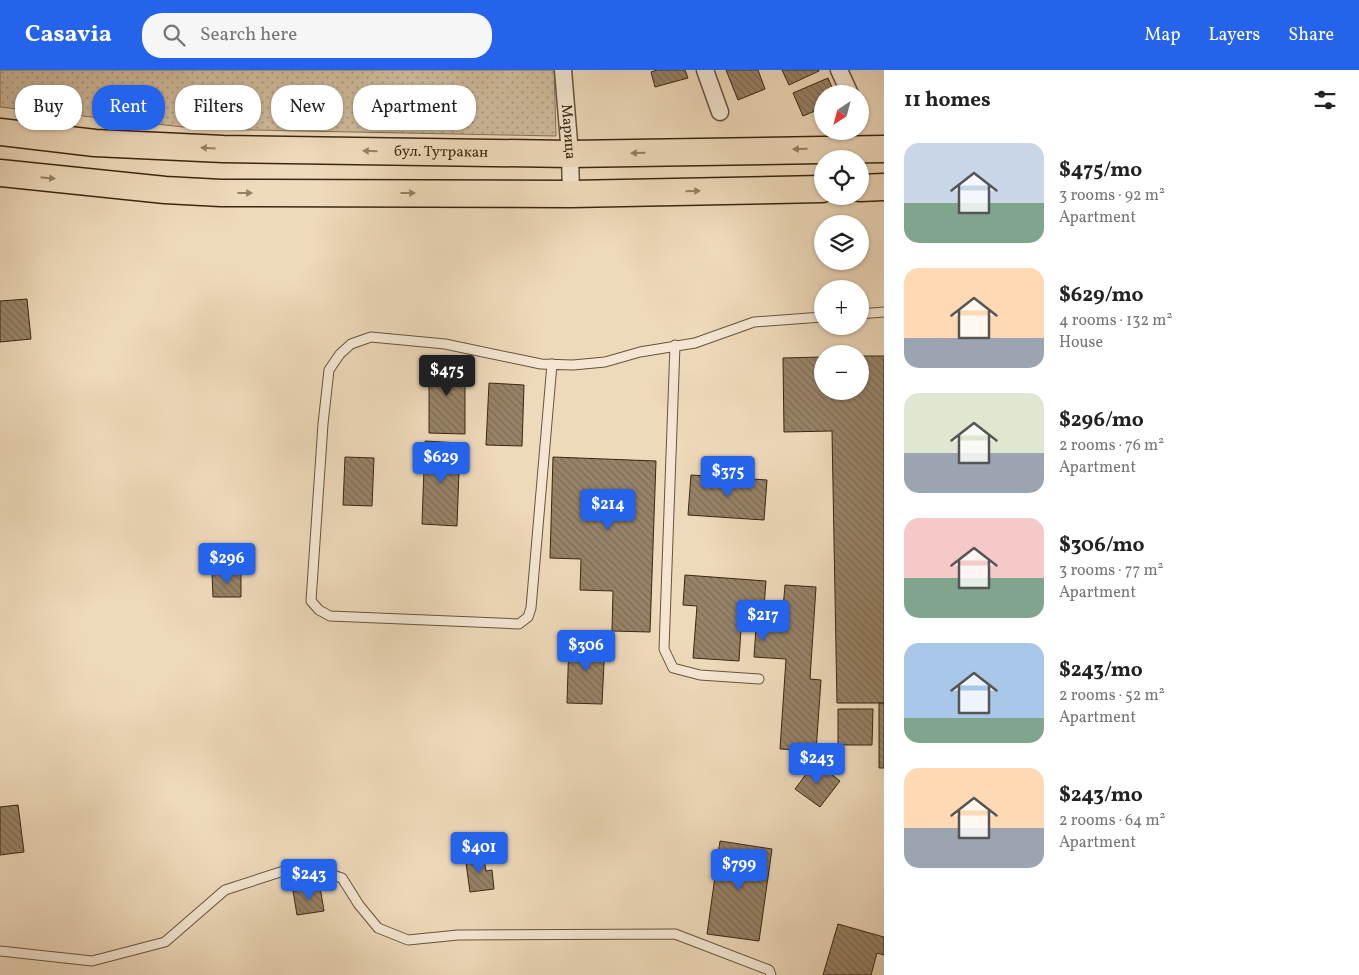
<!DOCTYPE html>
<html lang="en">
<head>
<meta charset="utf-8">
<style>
  body { margin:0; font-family:Vollkorn,serif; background:#f6f6f6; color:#222; height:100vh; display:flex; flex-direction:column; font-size:19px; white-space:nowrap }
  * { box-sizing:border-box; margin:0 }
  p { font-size:16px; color:#767676 }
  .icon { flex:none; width:28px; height:28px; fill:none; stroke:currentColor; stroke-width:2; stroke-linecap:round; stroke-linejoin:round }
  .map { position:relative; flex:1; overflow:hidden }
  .panel { display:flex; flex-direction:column; background:#fff; width:475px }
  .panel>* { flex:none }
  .top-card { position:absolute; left:15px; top:15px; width:475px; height:45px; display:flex; gap:10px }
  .needle { width:32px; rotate:216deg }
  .fabs { position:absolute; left:814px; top:15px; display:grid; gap:10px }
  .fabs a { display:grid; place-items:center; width:55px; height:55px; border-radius:50%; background:#fff; box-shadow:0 1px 4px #0004; font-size:25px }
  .price { position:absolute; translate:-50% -42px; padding:0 11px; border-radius:5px; background:#2563eb; color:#fff; font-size:16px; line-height:32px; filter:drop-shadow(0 1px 2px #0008) }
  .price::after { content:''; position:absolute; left:50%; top:30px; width:15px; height:11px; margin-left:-8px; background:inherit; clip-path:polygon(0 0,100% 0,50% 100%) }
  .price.current { background:#222; color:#fff }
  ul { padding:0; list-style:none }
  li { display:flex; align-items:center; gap:15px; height:125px; padding:0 20px }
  li span { display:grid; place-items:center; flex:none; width:140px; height:100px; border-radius:15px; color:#555 }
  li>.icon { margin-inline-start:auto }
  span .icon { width:60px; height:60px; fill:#fffc; stroke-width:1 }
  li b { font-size:21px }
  h2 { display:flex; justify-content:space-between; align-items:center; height:60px; padding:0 20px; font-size:21px }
  .tag { padding:0 18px; border-radius:20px; background:#fff; box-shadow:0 1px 4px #0004; font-size:18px; line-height:45px }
  .tag.current { background:#2563eb; color:#fff }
  header { display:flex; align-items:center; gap:30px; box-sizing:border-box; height:70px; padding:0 25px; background:#2563eb; color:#fff }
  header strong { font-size:24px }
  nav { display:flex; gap:28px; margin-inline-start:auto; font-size:18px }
  .search { width:350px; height:45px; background:#f6f6f6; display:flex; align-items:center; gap:12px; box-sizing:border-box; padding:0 18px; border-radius:20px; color:#767676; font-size:19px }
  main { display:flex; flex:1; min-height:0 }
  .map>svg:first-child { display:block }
</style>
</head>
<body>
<header>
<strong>Casavia</strong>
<div class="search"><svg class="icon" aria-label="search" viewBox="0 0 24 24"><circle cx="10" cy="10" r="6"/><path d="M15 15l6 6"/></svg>Search here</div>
<nav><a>Map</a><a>Layers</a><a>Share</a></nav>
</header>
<main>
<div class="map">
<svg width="884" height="905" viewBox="0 0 884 905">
  <defs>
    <pattern id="park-dots" width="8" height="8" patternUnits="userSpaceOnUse" patternTransform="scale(1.25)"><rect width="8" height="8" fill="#cfbb9d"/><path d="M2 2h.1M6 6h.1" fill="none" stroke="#a9987f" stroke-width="1.8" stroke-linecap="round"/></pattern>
    <pattern id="building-back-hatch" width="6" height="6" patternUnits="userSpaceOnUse" patternTransform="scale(1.25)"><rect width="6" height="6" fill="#988368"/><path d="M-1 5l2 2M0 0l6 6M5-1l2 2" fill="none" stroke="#7d6b54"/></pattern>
  </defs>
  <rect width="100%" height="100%" fill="#eed9ba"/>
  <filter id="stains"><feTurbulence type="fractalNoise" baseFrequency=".004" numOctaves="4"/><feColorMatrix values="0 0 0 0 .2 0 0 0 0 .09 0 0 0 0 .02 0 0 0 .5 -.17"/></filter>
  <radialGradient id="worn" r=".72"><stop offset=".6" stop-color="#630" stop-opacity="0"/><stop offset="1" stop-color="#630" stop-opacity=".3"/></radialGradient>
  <!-- park -->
  <path fill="url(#park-dots)" stroke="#847056" d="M0,0H554L556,66L202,59L0,37Z"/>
  <!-- building -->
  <path fill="url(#building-back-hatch)" stroke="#3a2610" d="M657,0H685L688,8L655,17L651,2Z
    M726,0H758L765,19L738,30Z
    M782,0H819V1L789,15Z
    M828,8L835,24H822V38L803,46L793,23Z
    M27,229L31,269L0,272V231Z
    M860,286H884V633H837L832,361L784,362L783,288L822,287V321H860Z
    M429,290H465V364L429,363Z
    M489,313L524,315L522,376L486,375Z
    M425,371L460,373L457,456L422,454Z
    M345,387L374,388L372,436L343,435Z
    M553,387L656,391L650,562L612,561L613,521L580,520L581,489L550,488Z
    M691,405L767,410L764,450L688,445Z
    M241,502V527H213L212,503Z
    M685,505L766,511L764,537L783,538L785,515L816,517L810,609L821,610L816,681L780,679L786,589L754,587L757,543L742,542L739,591L693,588L697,536L683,535Z
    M569,570L605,572L602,634L567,633Z
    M879,633H884V698H879Z
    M838,639H873L872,675H838Z
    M815,692L840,711L820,737L795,719Z
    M18,735L24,782L0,785V737Z
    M720,771L772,779L759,871L707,864Z
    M483,784L486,801L492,800L494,819L470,822L465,786Z
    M320,817L324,841L297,845L293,821Z
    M838,854L884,867V885L877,883L871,905H823Z"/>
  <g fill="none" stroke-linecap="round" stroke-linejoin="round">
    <!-- service casing -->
    <g stroke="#67533a" stroke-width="11">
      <path id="service" d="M860,244L884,242
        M675,275L664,579L673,598L700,605L759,609
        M552,294L531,538L528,547L519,554L330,546L319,540L311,531L323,354L329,300L340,284L351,274L371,267L445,274L541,294L573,295L605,292L640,282L695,273L754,252L822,247
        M0,881L92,891L165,872L225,820L302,795L342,808L359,835L378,858L408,870L458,865L675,864L769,900L771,905"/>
    </g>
    <!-- minor casing -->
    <g stroke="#67533a" stroke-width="19">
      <g id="minor">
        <path id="s1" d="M563,0L570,84L571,124"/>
        <path d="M705,0L720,42"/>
        <path d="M839,0L850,24"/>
      </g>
    </g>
    <!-- primary casing -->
    <g stroke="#3a2610" stroke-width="29">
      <g id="primary">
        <path id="s2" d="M0,62L95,73L223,79L570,84L884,79"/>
        <path d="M0,103L165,120L221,123L571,124L822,119"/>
        <path d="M860,118L884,117"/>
      </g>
    </g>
    <!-- service -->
    <use href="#service" stroke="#f4e6d2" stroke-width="9"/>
    <!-- minor -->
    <use href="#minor" stroke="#f4e6d2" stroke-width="16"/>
    <!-- primary -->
    <use href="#primary" stroke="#eed9ba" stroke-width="26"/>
  </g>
  <!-- one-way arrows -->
  <defs><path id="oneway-solid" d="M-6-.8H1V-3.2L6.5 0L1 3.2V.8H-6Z" transform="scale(1.25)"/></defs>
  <g fill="#948065">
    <use href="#oneway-solid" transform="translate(208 78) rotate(-177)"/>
    <use href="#oneway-solid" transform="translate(800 79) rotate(179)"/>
    <use href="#oneway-solid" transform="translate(370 81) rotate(-179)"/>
    <use href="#oneway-solid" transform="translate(638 83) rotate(179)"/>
    <use href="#oneway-solid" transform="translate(48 108) rotate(6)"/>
    <use href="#oneway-solid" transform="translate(693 121) rotate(-1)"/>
    <use href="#oneway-solid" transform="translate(245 123)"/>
    <use href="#oneway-solid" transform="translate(408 123)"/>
  </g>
  <g text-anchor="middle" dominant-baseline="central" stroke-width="4.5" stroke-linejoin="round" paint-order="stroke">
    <!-- street labels -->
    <g font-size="15" fill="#3a2610" stroke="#f4e6d2">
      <text stroke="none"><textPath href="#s1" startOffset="62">Марица</textPath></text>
      <text stroke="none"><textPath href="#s2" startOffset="442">бул. Тутракан</textPath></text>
    </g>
  </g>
  <rect width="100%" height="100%" filter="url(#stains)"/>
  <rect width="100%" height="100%" fill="url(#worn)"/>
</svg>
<div class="fabs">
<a><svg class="needle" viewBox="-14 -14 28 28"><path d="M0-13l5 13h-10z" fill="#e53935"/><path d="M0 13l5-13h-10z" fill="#767676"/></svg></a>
<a><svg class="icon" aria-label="locate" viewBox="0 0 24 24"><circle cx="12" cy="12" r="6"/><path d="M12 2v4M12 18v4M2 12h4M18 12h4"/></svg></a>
<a><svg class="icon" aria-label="layers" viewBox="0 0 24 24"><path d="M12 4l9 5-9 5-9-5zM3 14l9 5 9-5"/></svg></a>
<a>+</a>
<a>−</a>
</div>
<b class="price current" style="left:447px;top:327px">$475</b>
<b class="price" style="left:441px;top:414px">$629</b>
<b class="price" style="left:728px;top:428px">$375</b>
<b class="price" style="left:608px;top:461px">$214</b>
<b class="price" style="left:227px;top:515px">$296</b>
<b class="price" style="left:763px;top:572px">$217</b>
<b class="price" style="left:586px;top:602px">$306</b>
<b class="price" style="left:817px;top:715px">$243</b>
<b class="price" style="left:479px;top:804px">$401</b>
<b class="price" style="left:739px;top:821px">$799</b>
<b class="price" style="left:309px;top:831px">$243</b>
<div class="top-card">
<a class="tag">Buy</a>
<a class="tag current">Rent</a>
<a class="tag">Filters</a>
<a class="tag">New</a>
<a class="tag">Apartment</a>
</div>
</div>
<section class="panel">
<h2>11 homes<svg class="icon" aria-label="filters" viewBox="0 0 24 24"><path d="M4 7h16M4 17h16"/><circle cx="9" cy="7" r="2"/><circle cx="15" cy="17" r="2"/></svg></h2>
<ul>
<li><span style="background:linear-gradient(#c9d6e8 60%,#7fa58c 0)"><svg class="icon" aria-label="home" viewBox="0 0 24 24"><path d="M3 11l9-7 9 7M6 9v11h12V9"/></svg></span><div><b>$475/mo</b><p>3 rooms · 92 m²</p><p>Apartment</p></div></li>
<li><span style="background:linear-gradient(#ffd9b3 70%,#9aa5b1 0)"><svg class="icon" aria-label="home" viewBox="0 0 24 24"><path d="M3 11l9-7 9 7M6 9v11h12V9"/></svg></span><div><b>$629/mo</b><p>4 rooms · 132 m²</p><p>House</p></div></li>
<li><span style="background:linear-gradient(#dfe7d0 60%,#9aa5b1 0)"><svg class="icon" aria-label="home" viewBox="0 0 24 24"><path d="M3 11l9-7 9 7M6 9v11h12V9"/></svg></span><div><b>$296/mo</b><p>2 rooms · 76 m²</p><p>Apartment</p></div></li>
<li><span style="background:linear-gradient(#f6c9c9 60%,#7fa58c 0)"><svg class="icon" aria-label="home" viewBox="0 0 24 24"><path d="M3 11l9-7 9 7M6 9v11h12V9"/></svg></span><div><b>$306/mo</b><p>3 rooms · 77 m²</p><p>Apartment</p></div></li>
<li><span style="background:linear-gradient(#a9c7e8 75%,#7fa58c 0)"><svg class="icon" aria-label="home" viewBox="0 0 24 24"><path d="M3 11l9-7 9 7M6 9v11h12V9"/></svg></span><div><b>$243/mo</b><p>2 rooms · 52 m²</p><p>Apartment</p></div></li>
<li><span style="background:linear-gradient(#ffd9b3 60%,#9aa5b1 0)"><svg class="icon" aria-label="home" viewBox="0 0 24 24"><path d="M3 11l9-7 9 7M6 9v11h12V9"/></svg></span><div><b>$243/mo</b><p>2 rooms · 64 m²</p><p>Apartment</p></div></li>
</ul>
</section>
</main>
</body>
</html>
